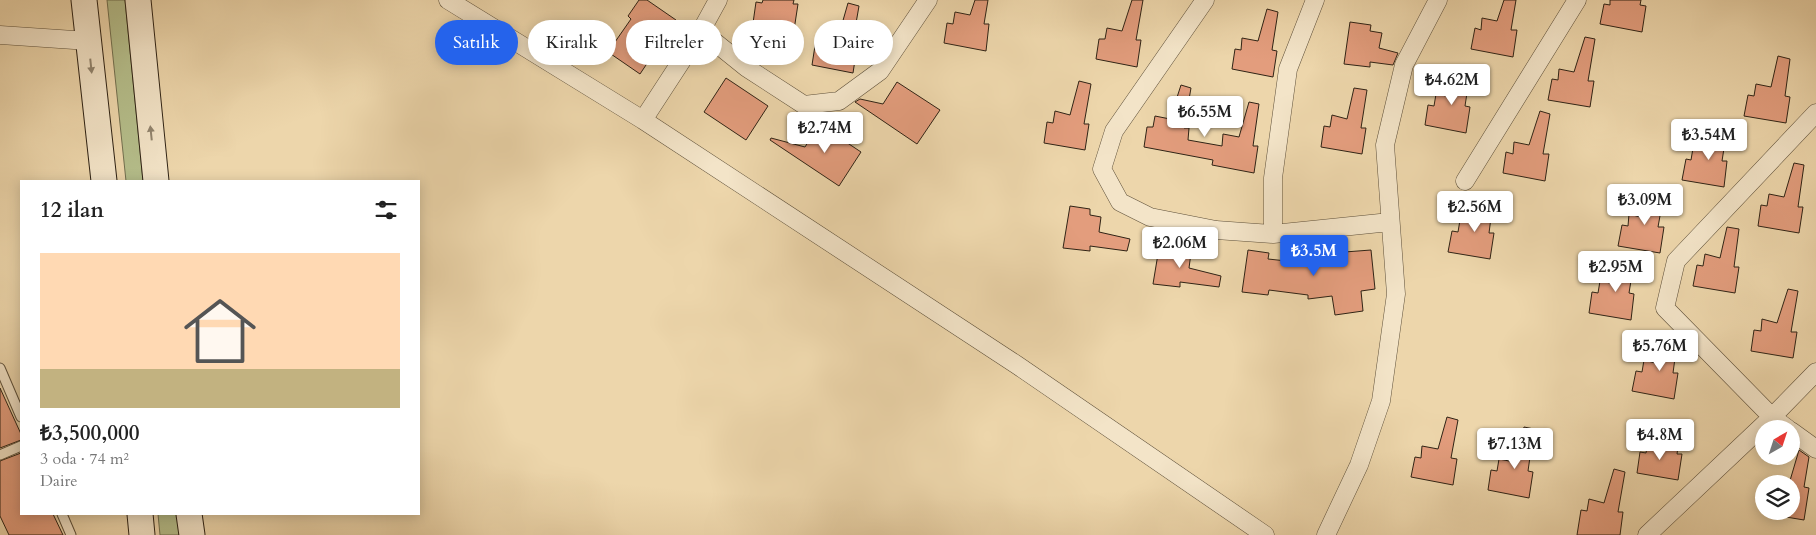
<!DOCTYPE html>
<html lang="tr">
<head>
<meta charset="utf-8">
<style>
  body { margin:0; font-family:Cardo,serif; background:#f2f2f2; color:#222; height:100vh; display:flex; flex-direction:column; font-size:19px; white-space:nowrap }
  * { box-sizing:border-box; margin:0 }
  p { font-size:16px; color:#767676 }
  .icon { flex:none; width:28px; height:28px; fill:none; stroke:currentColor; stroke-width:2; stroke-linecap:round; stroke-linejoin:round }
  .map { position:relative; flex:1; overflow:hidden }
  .side { position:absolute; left:20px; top:180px; width:400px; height:335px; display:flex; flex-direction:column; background:#fff; border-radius:0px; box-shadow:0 2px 12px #0003 }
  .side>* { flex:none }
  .hud { position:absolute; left:435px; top:20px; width:475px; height:45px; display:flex; gap:10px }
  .needle { width:32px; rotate:39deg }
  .buttons { position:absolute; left:1755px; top:420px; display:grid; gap:10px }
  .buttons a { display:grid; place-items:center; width:45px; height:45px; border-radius:50%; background:#fff; box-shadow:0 2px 12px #0003; font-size:25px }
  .price { position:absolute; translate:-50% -42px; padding:0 11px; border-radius:5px; background:#fff; color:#222; font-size:16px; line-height:32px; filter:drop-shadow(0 1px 2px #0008) }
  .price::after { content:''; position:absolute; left:50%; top:30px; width:15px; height:11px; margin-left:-8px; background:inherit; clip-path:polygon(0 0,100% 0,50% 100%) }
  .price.selected { background:#2563eb; color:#fff }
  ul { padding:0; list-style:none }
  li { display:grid; align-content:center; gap:10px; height:265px; padding:0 20px }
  li span { display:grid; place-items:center; height:155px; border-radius:0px; color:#555 }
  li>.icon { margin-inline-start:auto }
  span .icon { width:90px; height:90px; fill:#fffc; stroke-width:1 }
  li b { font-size:21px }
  h2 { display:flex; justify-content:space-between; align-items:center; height:60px; padding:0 20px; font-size:21px }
  .pill { padding:0 18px; border-radius:22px; background:#fff; box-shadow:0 2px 12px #0003; font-size:18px; line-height:45px }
  .pill.selected { background:#2563eb; color:#fff }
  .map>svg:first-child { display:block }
</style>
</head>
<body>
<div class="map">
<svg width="1816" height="535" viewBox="0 0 1816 535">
  <rect width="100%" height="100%" fill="#edd6ab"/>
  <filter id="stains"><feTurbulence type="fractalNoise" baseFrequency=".004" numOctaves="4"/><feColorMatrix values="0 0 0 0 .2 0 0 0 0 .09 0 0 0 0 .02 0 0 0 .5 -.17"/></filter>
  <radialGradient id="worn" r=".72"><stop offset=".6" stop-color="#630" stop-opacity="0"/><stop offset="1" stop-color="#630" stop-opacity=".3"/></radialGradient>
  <!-- green -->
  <path fill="#b5be8b" stroke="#727050" d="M107,0H125L143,181H126Z
    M158,514H177L179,535H160Z"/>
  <!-- building -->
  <path fill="#e39d7d" stroke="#2f2315" d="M639,0H647L676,20L640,74L608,52L631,19L628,16Z
    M763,0H794L793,4H798L794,30L753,23L756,2L762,3Z
    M975,0H988L984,24H989L986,51L944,43L947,23L953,24L955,12L970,15Z
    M1132,0H1143L1136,40H1141L1137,67L1096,59L1099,39H1105L1107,28L1122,31Z
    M1504,0H1516L1511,30H1517L1513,57L1471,49L1475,28L1481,30L1482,18L1497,21Z
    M1610,0H1641L1640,5L1646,6L1642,32L1600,24L1604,4L1610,5Z
    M848,3L859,6L852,46L857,47L853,73L812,65L817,33L838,38Z
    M1267,9L1278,12L1272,50L1277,51L1273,77L1232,69L1235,49L1241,50L1242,38L1258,41Z
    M1350,22L1371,25L1370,31L1382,33L1379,48L1398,53L1393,65L1370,62V67L1344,64Z
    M1585,37L1595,39L1588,81H1594L1590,107L1548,100L1552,79L1558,80L1559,69L1574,72Z
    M1778,56L1790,59L1785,96L1790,97L1786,123L1744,116L1748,95L1754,96L1756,84L1771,87Z
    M1460,65L1471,67L1465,106L1470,107L1466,133L1425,125L1428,105L1434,106L1436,94L1451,97Z
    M726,78L768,106L746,140L704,112Z
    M1079,81L1091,84L1084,124H1089L1085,150L1044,143L1047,122L1053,123L1055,111L1070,115Z
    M897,82L940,110L917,144L855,102L860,99L883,104Z
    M1181,85L1191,88L1184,128H1189L1188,140L1222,146L1223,134L1239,137L1249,102L1259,104L1253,146H1258L1254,173L1212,165L1213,160L1144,147L1147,127H1153L1155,116L1170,119Z
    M1354,88L1367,90L1361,128H1366L1362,154L1321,147L1324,126L1330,127L1332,115L1347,119Z
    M1540,111L1550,114L1543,154H1549L1545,181L1503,173L1506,152L1513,154L1514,142L1529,145Z
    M1716,121L1728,123L1722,161H1727L1724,187L1682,180L1686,159L1691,160L1693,148L1708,152Z
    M819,124L861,152L839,186L770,140L771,138L805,147Z
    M1794,163L1804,165L1798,207H1803L1799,233L1758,226L1761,205L1767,206L1769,194L1784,197Z
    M1653,185L1665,188L1658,227H1664L1660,253L1618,246L1622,225L1628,226L1629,214L1644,218Z
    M1482,193L1494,195L1489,233H1494L1490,259L1448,252L1452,231L1458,232L1460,220L1475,224Z
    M1070,206L1090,209V215L1101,217L1099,232L1130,239L1127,251L1090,246V251L1063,248Z
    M1727,227L1739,229L1734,267H1739L1735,293L1693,286L1697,265L1703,266L1705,254L1720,258Z
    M1160,242L1180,245V251L1191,253L1189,268L1221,276L1219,287L1180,282V287L1153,284Z
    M1248,250L1269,253L1268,259L1305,263V255L1371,250L1375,289L1361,291L1363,311L1335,315L1332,296L1308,299V295L1269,290L1268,295L1242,292Z
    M1623,253L1635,256L1629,293L1634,294L1631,320L1589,313L1592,292L1598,293L1600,281L1615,284Z
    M1788,289L1798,291L1791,332H1797L1793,358L1751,351L1754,330L1761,331L1762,319L1777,323Z
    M1667,331L1674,333L1678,336L1673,373H1678L1674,399L1632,391L1636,371L1642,372L1644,360L1659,364Z
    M0,388L21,434V440L0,448Z
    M1447,417L1458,420L1451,458L1457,459L1453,485L1411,477L1415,457L1421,458L1422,446L1438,449Z
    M1524,427L1534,429L1528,471L1533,472L1529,498L1488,490L1491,470L1497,471L1499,459L1514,462Z
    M1648,441L1678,447L1677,454H1682L1678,480L1637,473L1640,452L1646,453Z
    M1799,450L1809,457L1804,487L1809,488L1804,520L1780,516L1781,511H1791V484H1789Z
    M21,453V514H53L63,535H9L0,516V461Z
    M1614,469L1625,472L1618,512H1623L1620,535H1577L1581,510L1587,511L1589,499L1604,503Z"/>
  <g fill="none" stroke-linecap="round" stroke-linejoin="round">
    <!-- service casing -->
    <g stroke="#5e503a" stroke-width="11">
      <path id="service" d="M0,368L21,417
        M0,455L21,446
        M62,514L71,535"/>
    </g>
    <!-- minor casing -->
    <g stroke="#5e503a" stroke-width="19">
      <path id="minor" d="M448,0L643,120L1017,365L1265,535
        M1205,0L1114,131L1102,169L1120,202L1150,217L1216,230L1273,234L1390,222
        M701,31L747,68L804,105L839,101L880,71L928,0
        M0,35L89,41
        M643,120L701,31L718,0
        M1465,181L1577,0
        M1273,234V178L1288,69L1315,0
        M1788,429L1772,417L1665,308L1676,261L1816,113
        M1791,431L1816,449
        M1326,535L1359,465L1381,401L1396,294L1385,145L1404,65L1438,0
        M1647,535L1772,417L1816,372"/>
    </g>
    <!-- secondary casing -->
    <g stroke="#2f2315" stroke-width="27">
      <path id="secondary" d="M84,0L104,181
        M138,0L156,181
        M140,514L142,535
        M189,514L192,535"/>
    </g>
    <!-- service -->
    <use href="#service" stroke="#f3e4c8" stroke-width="9"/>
    <!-- minor -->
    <use href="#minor" stroke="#f3e4c8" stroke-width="18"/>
    <!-- secondary -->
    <use href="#secondary" stroke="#f3e4c8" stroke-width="25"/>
  </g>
  <!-- one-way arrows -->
  <defs><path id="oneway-solid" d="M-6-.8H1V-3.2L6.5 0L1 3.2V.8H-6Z" transform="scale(1.25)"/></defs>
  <g fill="#91846e">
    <use href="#oneway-solid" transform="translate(91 66) rotate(84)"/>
    <use href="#oneway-solid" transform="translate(151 133) rotate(-96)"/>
  </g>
  <rect width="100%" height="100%" filter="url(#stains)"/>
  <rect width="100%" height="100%" fill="url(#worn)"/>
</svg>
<div class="buttons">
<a><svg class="needle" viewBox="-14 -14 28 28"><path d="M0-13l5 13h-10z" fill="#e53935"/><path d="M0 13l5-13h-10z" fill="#767676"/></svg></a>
<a><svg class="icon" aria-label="layers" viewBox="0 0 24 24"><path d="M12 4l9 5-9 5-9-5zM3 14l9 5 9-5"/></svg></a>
</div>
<b class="price" style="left:1452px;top:106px">₺4.62M</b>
<b class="price" style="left:1205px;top:138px">₺6.55M</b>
<b class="price" style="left:825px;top:154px">₺2.74M</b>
<b class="price" style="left:1709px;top:161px">₺3.54M</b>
<b class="price" style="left:1645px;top:226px">₺3.09M</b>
<b class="price" style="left:1475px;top:233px">₺2.56M</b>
<b class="price" style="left:1180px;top:269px">₺2.06M</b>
<b class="price selected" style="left:1314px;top:277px">₺3.5M</b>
<b class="price" style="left:1616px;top:293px">₺2.95M</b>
<b class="price" style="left:1660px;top:372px">₺5.76M</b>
<b class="price" style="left:1660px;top:461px">₺4.8M</b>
<b class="price" style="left:1515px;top:470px">₺7.13M</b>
<div class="hud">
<a class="pill selected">Satılık</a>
<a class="pill">Kiralık</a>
<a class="pill">Filtreler</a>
<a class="pill">Yeni</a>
<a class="pill">Daire</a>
</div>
<section class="side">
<h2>12 ilan<svg class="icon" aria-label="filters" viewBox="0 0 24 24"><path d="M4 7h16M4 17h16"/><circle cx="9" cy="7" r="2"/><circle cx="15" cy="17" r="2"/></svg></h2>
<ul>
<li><span style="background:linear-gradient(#ffd9b3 75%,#c2b280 0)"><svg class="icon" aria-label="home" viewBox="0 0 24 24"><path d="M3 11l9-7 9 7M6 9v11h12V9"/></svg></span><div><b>₺3,500,000</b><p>3 oda · 74 m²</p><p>Daire</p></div></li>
</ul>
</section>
</div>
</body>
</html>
